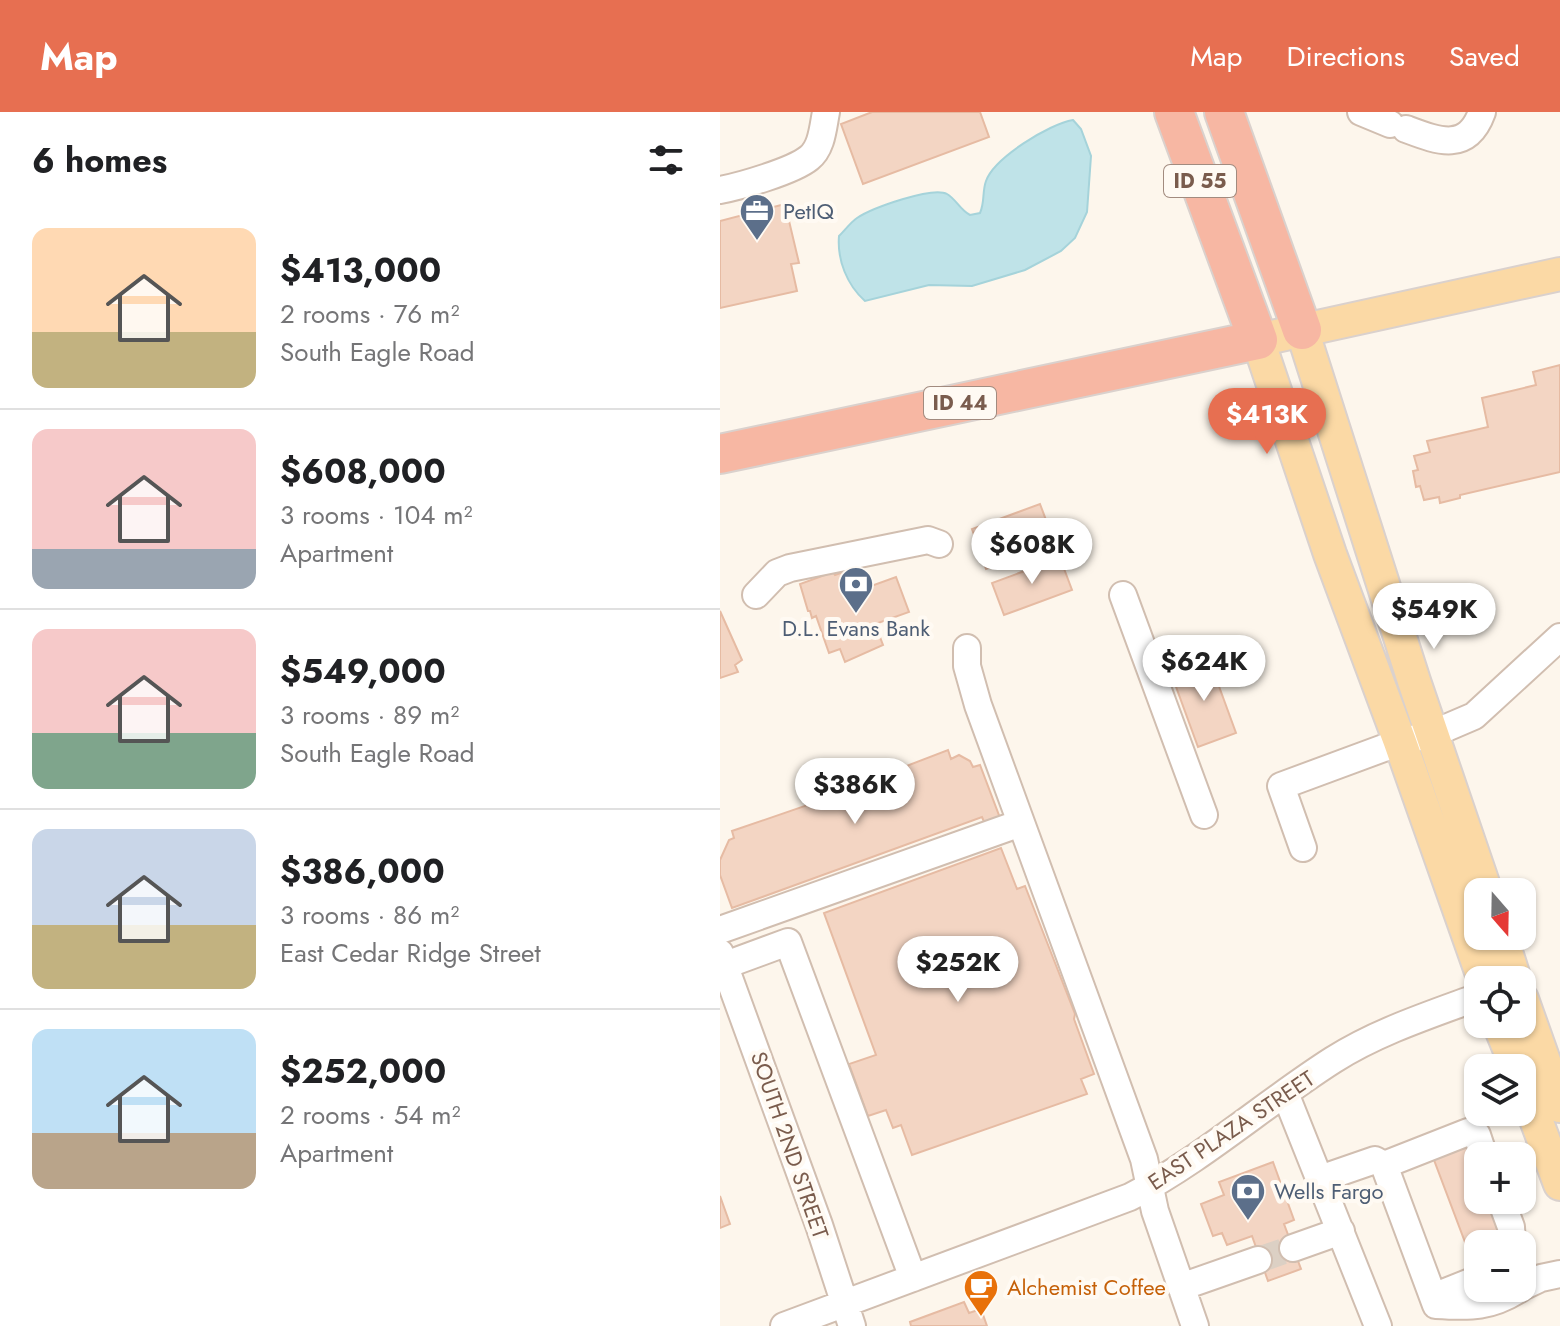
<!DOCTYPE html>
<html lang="en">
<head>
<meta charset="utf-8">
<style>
  body { margin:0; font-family:Jost,sans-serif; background:#f2f2f2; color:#202124; height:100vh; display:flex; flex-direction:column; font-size:30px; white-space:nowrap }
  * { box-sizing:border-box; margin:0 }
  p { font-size:26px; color:#757577 }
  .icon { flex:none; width:44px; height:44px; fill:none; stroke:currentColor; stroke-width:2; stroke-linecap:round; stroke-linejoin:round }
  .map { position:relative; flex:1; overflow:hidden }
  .side { display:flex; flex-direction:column; background:#fff; width:720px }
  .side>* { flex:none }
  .needle { width:52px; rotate:160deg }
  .buttons { position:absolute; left:744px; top:766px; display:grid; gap:16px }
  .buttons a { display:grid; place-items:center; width:72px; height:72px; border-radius:16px; background:#fff; box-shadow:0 2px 6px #0004; font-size:40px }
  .price { position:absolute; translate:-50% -68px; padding:0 18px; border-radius:28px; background:#fff; color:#222; font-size:26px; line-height:52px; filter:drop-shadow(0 2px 4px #0008) }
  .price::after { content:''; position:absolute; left:50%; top:48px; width:24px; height:18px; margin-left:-12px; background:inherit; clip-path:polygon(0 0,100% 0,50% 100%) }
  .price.selected { background:#e76f51; color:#fff }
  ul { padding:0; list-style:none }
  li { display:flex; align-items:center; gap:24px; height:200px; padding:0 32px }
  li+li { border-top:2px solid #e0e0e0 }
  li span { display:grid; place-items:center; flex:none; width:224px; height:160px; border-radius:16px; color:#555 }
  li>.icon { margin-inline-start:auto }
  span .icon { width:96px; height:96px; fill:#fffc; stroke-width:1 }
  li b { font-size:34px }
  h2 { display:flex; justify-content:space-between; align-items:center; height:96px; padding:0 32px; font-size:34px }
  header { display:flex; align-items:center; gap:48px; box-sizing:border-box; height:112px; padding:0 40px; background:#e76f51; color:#fff }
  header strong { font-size:38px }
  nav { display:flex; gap:44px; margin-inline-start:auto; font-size:28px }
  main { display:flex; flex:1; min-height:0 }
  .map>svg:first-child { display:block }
</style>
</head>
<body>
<header>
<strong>Map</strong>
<nav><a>Map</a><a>Directions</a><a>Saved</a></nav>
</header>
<main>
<section class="side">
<h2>6 homes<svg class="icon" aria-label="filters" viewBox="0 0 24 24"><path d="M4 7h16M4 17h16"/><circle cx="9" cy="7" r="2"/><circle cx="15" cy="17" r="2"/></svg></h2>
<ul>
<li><span style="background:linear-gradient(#ffd9b3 65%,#c2b280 0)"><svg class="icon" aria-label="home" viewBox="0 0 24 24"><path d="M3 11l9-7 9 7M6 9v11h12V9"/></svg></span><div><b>$413,000</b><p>2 rooms · 76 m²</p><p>South Eagle Road</p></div></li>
<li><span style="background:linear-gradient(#f6c9c9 75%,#9aa5b1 0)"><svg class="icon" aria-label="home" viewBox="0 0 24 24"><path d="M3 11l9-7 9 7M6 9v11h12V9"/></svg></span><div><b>$608,000</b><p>3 rooms · 104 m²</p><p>Apartment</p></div></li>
<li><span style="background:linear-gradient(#f6c9c9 65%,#7fa58c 0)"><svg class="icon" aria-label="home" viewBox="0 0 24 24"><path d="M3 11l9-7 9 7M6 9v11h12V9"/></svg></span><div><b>$549,000</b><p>3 rooms · 89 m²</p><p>South Eagle Road</p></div></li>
<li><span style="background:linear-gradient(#c9d6e8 60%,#c2b280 0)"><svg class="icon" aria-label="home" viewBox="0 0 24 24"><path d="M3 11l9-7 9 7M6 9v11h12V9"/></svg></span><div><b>$386,000</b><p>3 rooms · 86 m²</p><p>East Cedar Ridge Street</p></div></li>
<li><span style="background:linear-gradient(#bfe0f5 65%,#b9a48a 0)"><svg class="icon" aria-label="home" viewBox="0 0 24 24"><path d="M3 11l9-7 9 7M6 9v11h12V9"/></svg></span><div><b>$252,000</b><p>2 rooms · 54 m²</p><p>Apartment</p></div></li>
</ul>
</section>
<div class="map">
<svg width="840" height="1214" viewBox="0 0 840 1214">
  <rect width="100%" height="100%" fill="#fdf6ec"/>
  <!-- water -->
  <path fill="#bfe3e8" stroke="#a5d3da" stroke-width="2" d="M353,8L361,17L371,44L367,100L355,126L341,139L305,158L252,174L209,173L145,189C127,173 117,148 119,124C125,118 131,110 137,106C152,96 213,74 227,82C236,87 240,98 250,103L260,101C265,90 262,80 266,69C274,46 329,12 353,8Z"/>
  <!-- building -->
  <path fill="#f3d5c3" stroke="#e6bba3" stroke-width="2" d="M152,0H260L269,25L143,72L121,12Z
    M65,92L79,151L71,152L77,179L0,196V109Z
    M840,253V360L740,383V386L720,391L719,385L704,388L700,374L696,375L693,359L698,358L694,344L710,340L707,329L768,315L762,286L816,273L813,260Z
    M320,392L335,432L266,457L252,417Z
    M340,446L352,478L284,503L272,471Z
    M135,456L143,477L176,465L189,500L155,512L163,533L125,550L120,537L109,541L96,504L92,506L90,499H88L80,472L113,460L115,463Z
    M0,499L22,548L15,553L18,560L0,566Z
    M489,547L516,621L478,635L451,561Z
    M228,638L231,647L239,643L250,649L253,655L260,653L280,706L265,712L262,705L12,796L0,763V748L9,728L14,726L12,719L146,673L145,670Z
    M281,736L297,777L305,774L355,902L354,907L374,962L361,967L367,982L192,1043L181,1013L173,1016L166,998L148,1004L129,952L156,943L104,801Z
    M751,1025L758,1044V1088H775L788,1123L758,1132V1135L748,1138L711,1040Z
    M553,1050L574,1108L564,1112L581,1157L548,1169L532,1124L507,1133L502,1121L493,1124L481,1092L504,1083L499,1070Z
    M0,1084L10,1112L0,1116Z
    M244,1190L249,1201L261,1197L267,1214H191L190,1210Z"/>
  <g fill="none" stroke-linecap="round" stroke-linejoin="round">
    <!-- minor-tunnel -->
    <path stroke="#dcd0c4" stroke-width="26" stroke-dasharray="26 13" stroke-linecap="butt" d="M538,1148L573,1136"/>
    <!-- minor casing -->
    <g stroke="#d1beb0" stroke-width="30">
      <path id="minor" d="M641,0L670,12
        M686,17C718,29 747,41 762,0
        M0,78C21,74 73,59 89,46C102,36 103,15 106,0
        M36,483L57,461L70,456L208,428L219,432
        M403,483L484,703
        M247,536V554L258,593L424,1047L435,1099L475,1214
        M583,736L561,674L680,630L712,622L754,604L840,525
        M0,818L301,711
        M0,841L99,1113L132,1214
        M0,855L68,830L193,1166
        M565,981L658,1214
        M664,1053L748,1020L757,1023L764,1044
        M600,1067L655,1048L664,1053L716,1193C751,1195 770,1196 801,1176
        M781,1088L791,1115L792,1132
        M573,1136L621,1119
        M461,1175L538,1148
        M802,1175L821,1166L840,1162
        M713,1185L758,1167
        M64,1214L410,1085C483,1047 544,992 613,948C657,920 709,903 758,885"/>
    </g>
    <!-- major casing -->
    <g stroke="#dad1cd" stroke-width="36">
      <path id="major" d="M582,218L694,569L766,780
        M781,824L795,868
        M764,868L680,630L610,442L538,228L840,162
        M802,887L840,994
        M779,912L797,956
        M802,970L840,1072"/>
    </g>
    <!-- highway casing -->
    <g stroke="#dad1cd" stroke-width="42">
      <path id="highway" d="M504,0L582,218
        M0,342L538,228L454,0"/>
    </g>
    <!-- minor -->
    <use href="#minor" stroke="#fff" stroke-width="26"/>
    <!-- major -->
    <use href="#major" stroke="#fbd9a5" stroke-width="32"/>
    <!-- highway -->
    <use href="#highway" stroke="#f7b7a3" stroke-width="38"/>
  </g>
  <!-- icons -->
  <defs>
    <g id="office-pin" transform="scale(1.8)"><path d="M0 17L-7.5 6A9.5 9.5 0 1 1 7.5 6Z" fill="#5c6f8a" stroke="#fffaf3"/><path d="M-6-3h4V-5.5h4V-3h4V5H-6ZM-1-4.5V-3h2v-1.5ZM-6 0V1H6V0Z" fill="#fff"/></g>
    <g id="bank-pin" transform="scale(1.8)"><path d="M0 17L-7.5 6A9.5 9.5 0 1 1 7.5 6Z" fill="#5c6f8a" stroke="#fffaf3"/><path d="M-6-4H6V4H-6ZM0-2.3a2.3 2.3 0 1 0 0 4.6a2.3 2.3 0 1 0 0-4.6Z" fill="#fff"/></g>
    <g id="cafe-pin" transform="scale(1.8)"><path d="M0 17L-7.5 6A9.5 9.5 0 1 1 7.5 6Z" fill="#e8710a" stroke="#fffaf3"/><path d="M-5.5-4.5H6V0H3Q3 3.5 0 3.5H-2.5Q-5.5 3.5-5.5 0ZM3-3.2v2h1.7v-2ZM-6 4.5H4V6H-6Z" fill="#fff"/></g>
  </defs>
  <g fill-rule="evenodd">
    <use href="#office-pin" x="37" y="99"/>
    <use href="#bank-pin" x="136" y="472"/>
    <use href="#bank-pin" x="528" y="1079"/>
    <use href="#cafe-pin" x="261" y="1175"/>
  </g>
  <g text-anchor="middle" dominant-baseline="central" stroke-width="8" stroke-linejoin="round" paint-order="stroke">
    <!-- shield labels -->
    <g fill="#fffaf3" stroke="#a28b7f" stroke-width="2">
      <rect x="444" y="53" width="72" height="32" rx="6"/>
      <rect x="204" y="275" width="72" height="32" rx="6"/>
    </g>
    <g font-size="20" font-weight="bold" fill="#7a5c4d">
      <text x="480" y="69">ID 55</text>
      <text x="240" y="291">ID 44</text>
    </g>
    <!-- service labels -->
    <g font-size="22" fill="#4e5e75" stroke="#fffaf3" text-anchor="start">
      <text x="63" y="99">PetIQ</text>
      <text x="136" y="516" text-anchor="middle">D.L. Evans Bank</text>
      <text x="554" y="1079">Wells Fargo</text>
    </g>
    <!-- street labels -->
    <g font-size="22" fill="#7a5c4d" stroke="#fffaf3">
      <text transform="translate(511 1018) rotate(-34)">EAST PLAZA STREET</text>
      <text transform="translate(70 1033) rotate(71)">SOUTH 2ND STREET</text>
    </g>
    <!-- food labels -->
    <g font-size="22" fill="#c56008" stroke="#fffaf3" text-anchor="start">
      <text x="287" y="1175">Alchemist Coffee</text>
    </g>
  </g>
</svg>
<div class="buttons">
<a><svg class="needle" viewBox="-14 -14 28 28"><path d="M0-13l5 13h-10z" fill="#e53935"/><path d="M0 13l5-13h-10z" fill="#757577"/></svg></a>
<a><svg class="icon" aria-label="locate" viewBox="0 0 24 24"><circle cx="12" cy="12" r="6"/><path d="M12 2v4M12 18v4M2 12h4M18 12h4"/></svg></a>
<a><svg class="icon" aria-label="layers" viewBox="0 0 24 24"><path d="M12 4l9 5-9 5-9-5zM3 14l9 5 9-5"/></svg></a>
<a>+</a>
<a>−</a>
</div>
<b class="price selected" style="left:547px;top:344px">$413K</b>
<b class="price" style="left:312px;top:474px">$608K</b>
<b class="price" style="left:714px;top:539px">$549K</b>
<b class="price" style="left:484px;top:591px">$624K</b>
<b class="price" style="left:135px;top:714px">$386K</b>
<b class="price" style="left:238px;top:892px">$252K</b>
</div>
</main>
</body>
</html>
